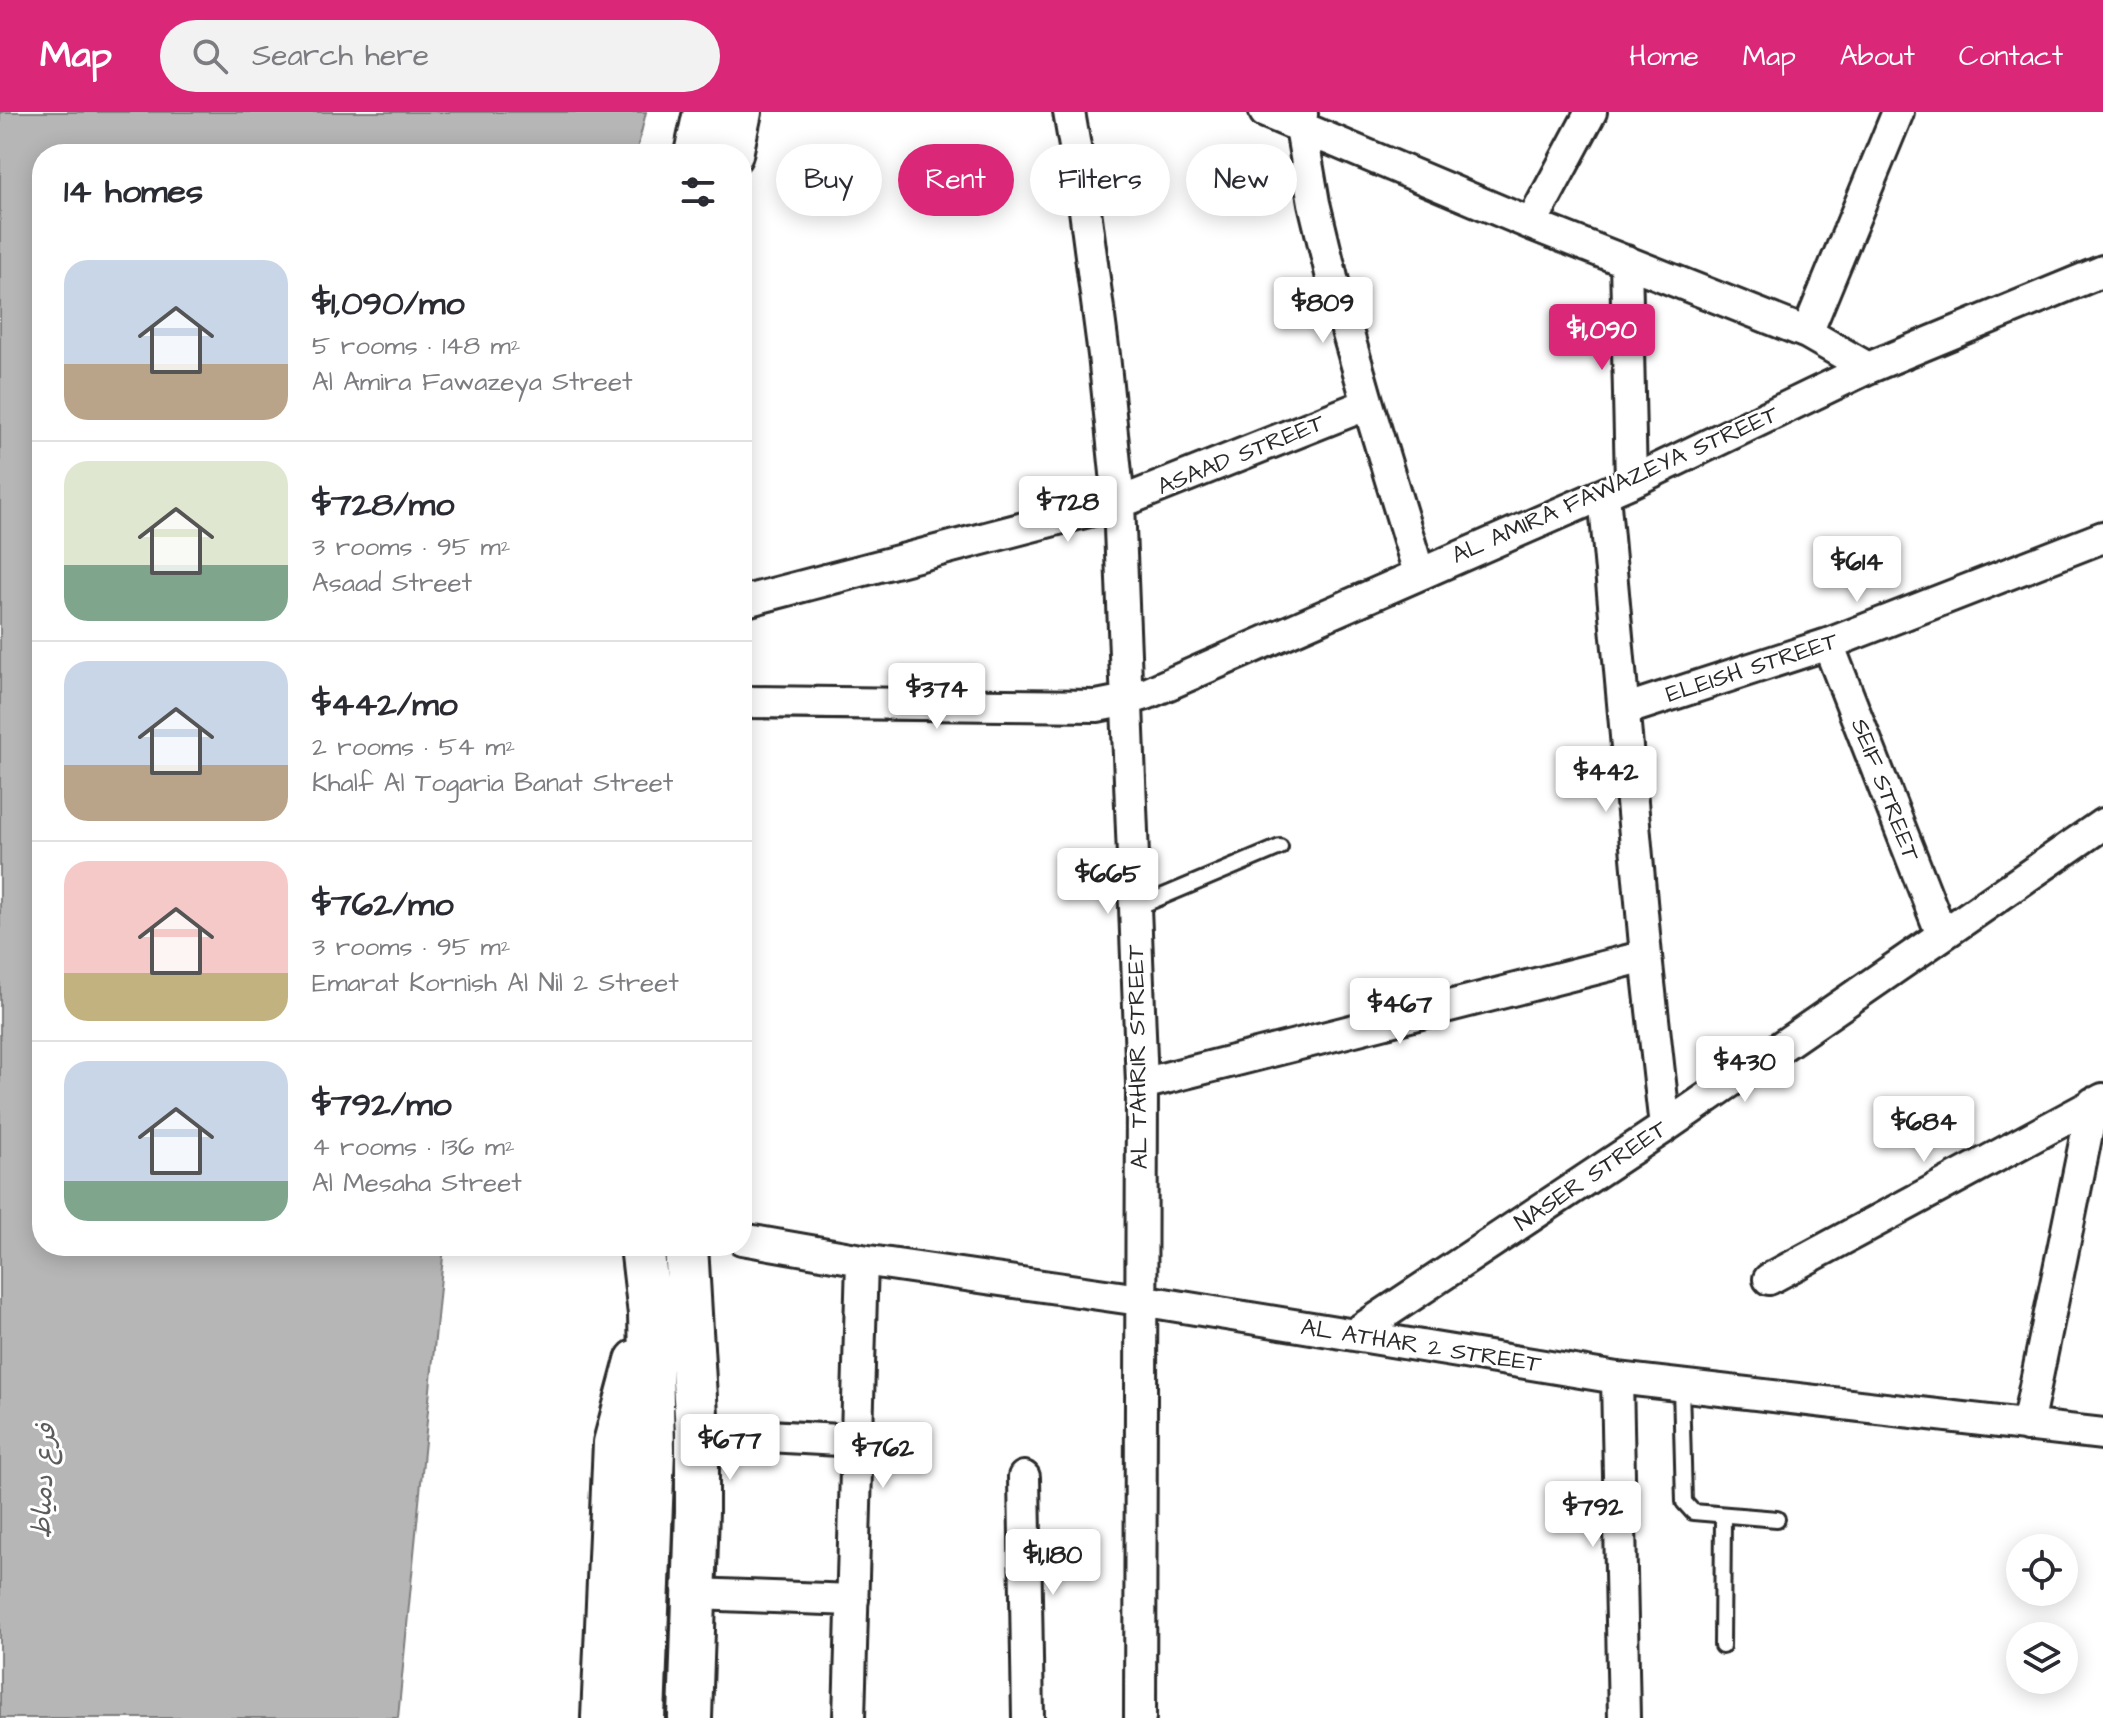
<!DOCTYPE html>
<html lang="en">
<head>
<meta charset="utf-8">
<style>
  body { margin:0; font-family:"Architects Daughter","Playpen Sans Arabic",sans-serif; background:#f2f2f3; color:#2b2b33; height:100vh; display:flex; flex-direction:column; font-size:30px; white-space:nowrap }
  * { box-sizing:border-box; margin:0 }
  p { font-size:26px; color:#7c7c81 }
  .icon { flex:none; width:44px; height:44px; fill:none; stroke:currentColor; stroke-width:2; stroke-linecap:round; stroke-linejoin:round }
  .map { position:relative; flex:1; overflow:hidden }
  .panel { position:absolute; left:32px; top:32px; width:720px; height:1112px; display:flex; flex-direction:column; background:#fff; border-radius:32px; box-shadow:0 4px 20px #0003 }
  .panel>* { flex:none }
  .guide { position:absolute; left:776px; top:32px; width:760px; height:72px; display:flex; gap:16px }
  .fabs { position:absolute; left:2006px; top:1422px; display:grid; gap:16px }
  .fabs a { display:grid; place-items:center; width:72px; height:72px; border-radius:50%; background:#fff; box-shadow:0 4px 20px #0003; font-size:40px }
  .price { position:absolute; translate:-50% -68px; padding:0 18px; border-radius:8px; background:#fff; color:#222; font-size:26px; line-height:52px; filter:drop-shadow(0 2px 4px #0008) }
  .price::after { content:''; position:absolute; left:50%; top:48px; width:24px; height:18px; margin-left:-12px; background:inherit; clip-path:polygon(0 0,100% 0,50% 100%) }
  .price.active { background:#db2777; color:#fff }
  ul { padding:0; list-style:none }
  li { display:flex; align-items:center; gap:24px; height:200px; padding:0 32px }
  li+li { border-top:2px solid #e1e1e2 }
  li span { display:grid; place-items:center; flex:none; width:224px; height:160px; border-radius:24px; color:#555 }
  li>.icon { margin-inline-start:auto }
  span .icon { width:96px; height:96px; fill:#fffc; stroke-width:1 }
  li b { font-size:34px }
  h2 { display:flex; justify-content:space-between; align-items:center; height:96px; padding:0 32px; font-size:34px }
  .pill { padding:0 28px; border-radius:36px; background:#fff; box-shadow:0 4px 20px #0003; font-size:28px; line-height:72px }
  .pill.active { background:#db2777; color:#fff }
  header { display:flex; align-items:center; gap:48px; box-sizing:border-box; height:112px; padding:0 40px; background:#db2777; color:#fff }
  header strong { font-size:38px }
  nav { display:flex; gap:44px; margin-inline-start:auto; font-size:28px }
  .search { width:560px; height:72px; background:#f2f2f3; display:flex; align-items:center; gap:20px; box-sizing:border-box; padding:0 28px; border-radius:44px; color:#7c7c81; font-size:30px }
  .map>svg:first-child { display:block }
</style>
</head>
<body>
<header>
<strong>Map</strong>
<div class="search"><svg class="icon" aria-label="search" viewBox="0 0 24 24"><circle cx="10" cy="10" r="6"/><path d="M15 15l6 6"/></svg>Search here</div>
<nav><a>Home</a><a>Map</a><a>About</a><a>Contact</a></nav>
</header>
<div class="map">
<svg width="2103" height="1606" viewBox="0 0 2103 1606">
  <rect width="100%" height="100%" fill="#fff"/>
  <filter id="ink" filterUnits="userSpaceOnUse"><feTurbulence type="fractalNoise" baseFrequency=".0125" numOctaves="2"/><feDisplacementMap in="SourceGraphic" scale="16" xChannelSelector="R" yChannelSelector="G"/><feConvolveMatrix kernelMatrix="1 2 1 2 8 2 1 2 1" color-interpolation-filters="sRGB"/></filter>
  <g filter="url(#ink)">
    <!-- water -->
    <path fill="#b6b6b6" stroke="#7e7e7e" stroke-width="2" d="M0,0H646L636,42H42V1134H444L398,1606H0Z"/>
    <g fill="none" stroke-linecap="round" stroke-linejoin="round">
      <!-- service casing -->
      <g stroke="#2b2b2b" stroke-width="20">
        <path id="service" d="M1135,796L1280,735
          M1681,1274L1684,1390L1693,1400L1777,1407
          M1722,1534L1723,1404"/>
      </g>
      <!-- minor casing -->
      <g stroke="#2b2b2b" stroke-width="36">
        <path id="minor" d="M1069,0L1082,75L1104,243L1119,391L1142,972L1140,1606
          M1265,0L1531,112L1807,221L1868,256
          M1302,2L1301,16L1314,91L1332,166L1368,292L1419,461
          M1531,112L1591,0
          M1626,149L1631,370
          M1807,221L1898,0
          M1604,382L1646,844L1665,1015
          M742,490L1119,391L1368,292
          M1828,532L1942,823
          M742,590L1097,594L1127,588L1146,582L1631,370L1868,256L2103,159
          M1624,598L1828,532L2103,425
          M1142,972L1646,844
          M742,1127L862,1148L1140,1188L1617,1266L2103,1322
          M1769,1167L2103,987
          M1354,1222L1665,1015L2103,712
          M1617,1266L1624,1606
          M2027,1314L2093,991
          M697,1320L857,1329
          M1024,1365L1028,1606
          M695,1482L853,1488
          M849,1606L862,1148"/>
      </g>
      <!-- secondary casing -->
      <g stroke="#2b2b2b" stroke-width="48">
        <path id="secondary" d="M696,42L705,0
          M731,42L740,0
          M642,1134L650,1202L653,1337L643,1606
          M686,1134L697,1320V1399L690,1606
          M603,1606L615,1331L637,1249"/>
      </g>
      <!-- service -->
      <use href="#service" stroke="#fff" stroke-width="14"/>
      <!-- minor -->
      <use href="#minor" stroke="#fff" stroke-width="30"/>
      <!-- secondary -->
      <use href="#secondary" stroke="#fff" stroke-width="42"/>
    </g>
  </g>
  <g text-anchor="middle" dominant-baseline="central" stroke-width="6" stroke-linejoin="round" paint-order="stroke">
    <!-- street labels -->
    <g font-size="24" fill="#2b2b2b" stroke="#fff">
      <text transform="translate(1241 343) rotate(-22)">ASAAD STREET</text>
      <text transform="translate(1615 373) rotate(-24)">AL AMIRA FAWAZEYA STREET</text>
      <text transform="translate(1752 556) rotate(-18)">ELEISH STREET</text>
      <text transform="translate(1885 678) rotate(69)">SEIF STREET</text>
      <text transform="translate(1138 945) rotate(-91)">AL TAHRIR STREET</text>
      <text transform="translate(1591 1064) rotate(-34)">NASER STREET</text>
      <text transform="translate(1421 1234) rotate(9)">AL ATHAR 2 STREET</text>
    </g>
    <!-- water labels -->
    <g font-size="26" font-style="italic" fill="#5c5c5c" stroke="#fff">
      <text transform="translate(44 1369) rotate(-87)">فرع دمياط</text>
    </g>
  </g>
</svg>
<div class="fabs">
<a><svg class="icon" aria-label="locate" viewBox="0 0 24 24"><circle cx="12" cy="12" r="6"/><path d="M12 2v4M12 18v4M2 12h4M18 12h4"/></svg></a>
<a><svg class="icon" aria-label="layers" viewBox="0 0 24 24"><path d="M12 4l9 5-9 5-9-5zM3 14l9 5 9-5"/></svg></a>
</div>
<b class="price" style="left:1323px;top:233px">$809</b>
<b class="price active" style="left:1602px;top:260px">$1,090</b>
<b class="price" style="left:1068px;top:432px">$728</b>
<b class="price" style="left:1857px;top:492px">$614</b>
<b class="price" style="left:937px;top:619px">$374</b>
<b class="price" style="left:1606px;top:702px">$442</b>
<b class="price" style="left:1108px;top:804px">$665</b>
<b class="price" style="left:1400px;top:934px">$467</b>
<b class="price" style="left:1745px;top:992px">$430</b>
<b class="price" style="left:1924px;top:1052px">$684</b>
<b class="price" style="left:730px;top:1370px">$677</b>
<b class="price" style="left:883px;top:1378px">$762</b>
<b class="price" style="left:1593px;top:1437px">$792</b>
<b class="price" style="left:1053px;top:1485px">$1,180</b>
<div class="guide">
<a class="pill">Buy</a>
<a class="pill active">Rent</a>
<a class="pill">Filters</a>
<a class="pill">New</a>
</div>
<section class="panel">
<h2>14 homes<svg class="icon" aria-label="filters" viewBox="0 0 24 24"><path d="M4 7h16M4 17h16"/><circle cx="9" cy="7" r="2"/><circle cx="15" cy="17" r="2"/></svg></h2>
<ul>
<li><span style="background:linear-gradient(#c9d6e8 65%,#b9a48a 0)"><svg class="icon" aria-label="home" viewBox="0 0 24 24"><path d="M3 11l9-7 9 7M6 9v11h12V9"/></svg></span><div><b>$1,090/mo</b><p>5 rooms · 148 m²</p><p>Al Amira Fawazeya Street</p></div></li>
<li><span style="background:linear-gradient(#dfe7d0 65%,#7fa58c 0)"><svg class="icon" aria-label="home" viewBox="0 0 24 24"><path d="M3 11l9-7 9 7M6 9v11h12V9"/></svg></span><div><b>$728/mo</b><p>3 rooms · 95 m²</p><p>Asaad Street</p></div></li>
<li><span style="background:linear-gradient(#c9d6e8 65%,#b9a48a 0)"><svg class="icon" aria-label="home" viewBox="0 0 24 24"><path d="M3 11l9-7 9 7M6 9v11h12V9"/></svg></span><div><b>$442/mo</b><p>2 rooms · 54 m²</p><p>Khalf Al Togaria Banat Street</p></div></li>
<li><span style="background:linear-gradient(#f6c9c9 70%,#c2b280 0)"><svg class="icon" aria-label="home" viewBox="0 0 24 24"><path d="M3 11l9-7 9 7M6 9v11h12V9"/></svg></span><div><b>$762/mo</b><p>3 rooms · 95 m²</p><p>Emarat Kornish Al Nil 2 Street</p></div></li>
<li><span style="background:linear-gradient(#c9d6e8 75%,#7fa58c 0)"><svg class="icon" aria-label="home" viewBox="0 0 24 24"><path d="M3 11l9-7 9 7M6 9v11h12V9"/></svg></span><div><b>$792/mo</b><p>4 rooms · 136 m²</p><p>Al Mesaha Street</p></div></li>
</ul>
</section>
</div>
</body>
</html>
